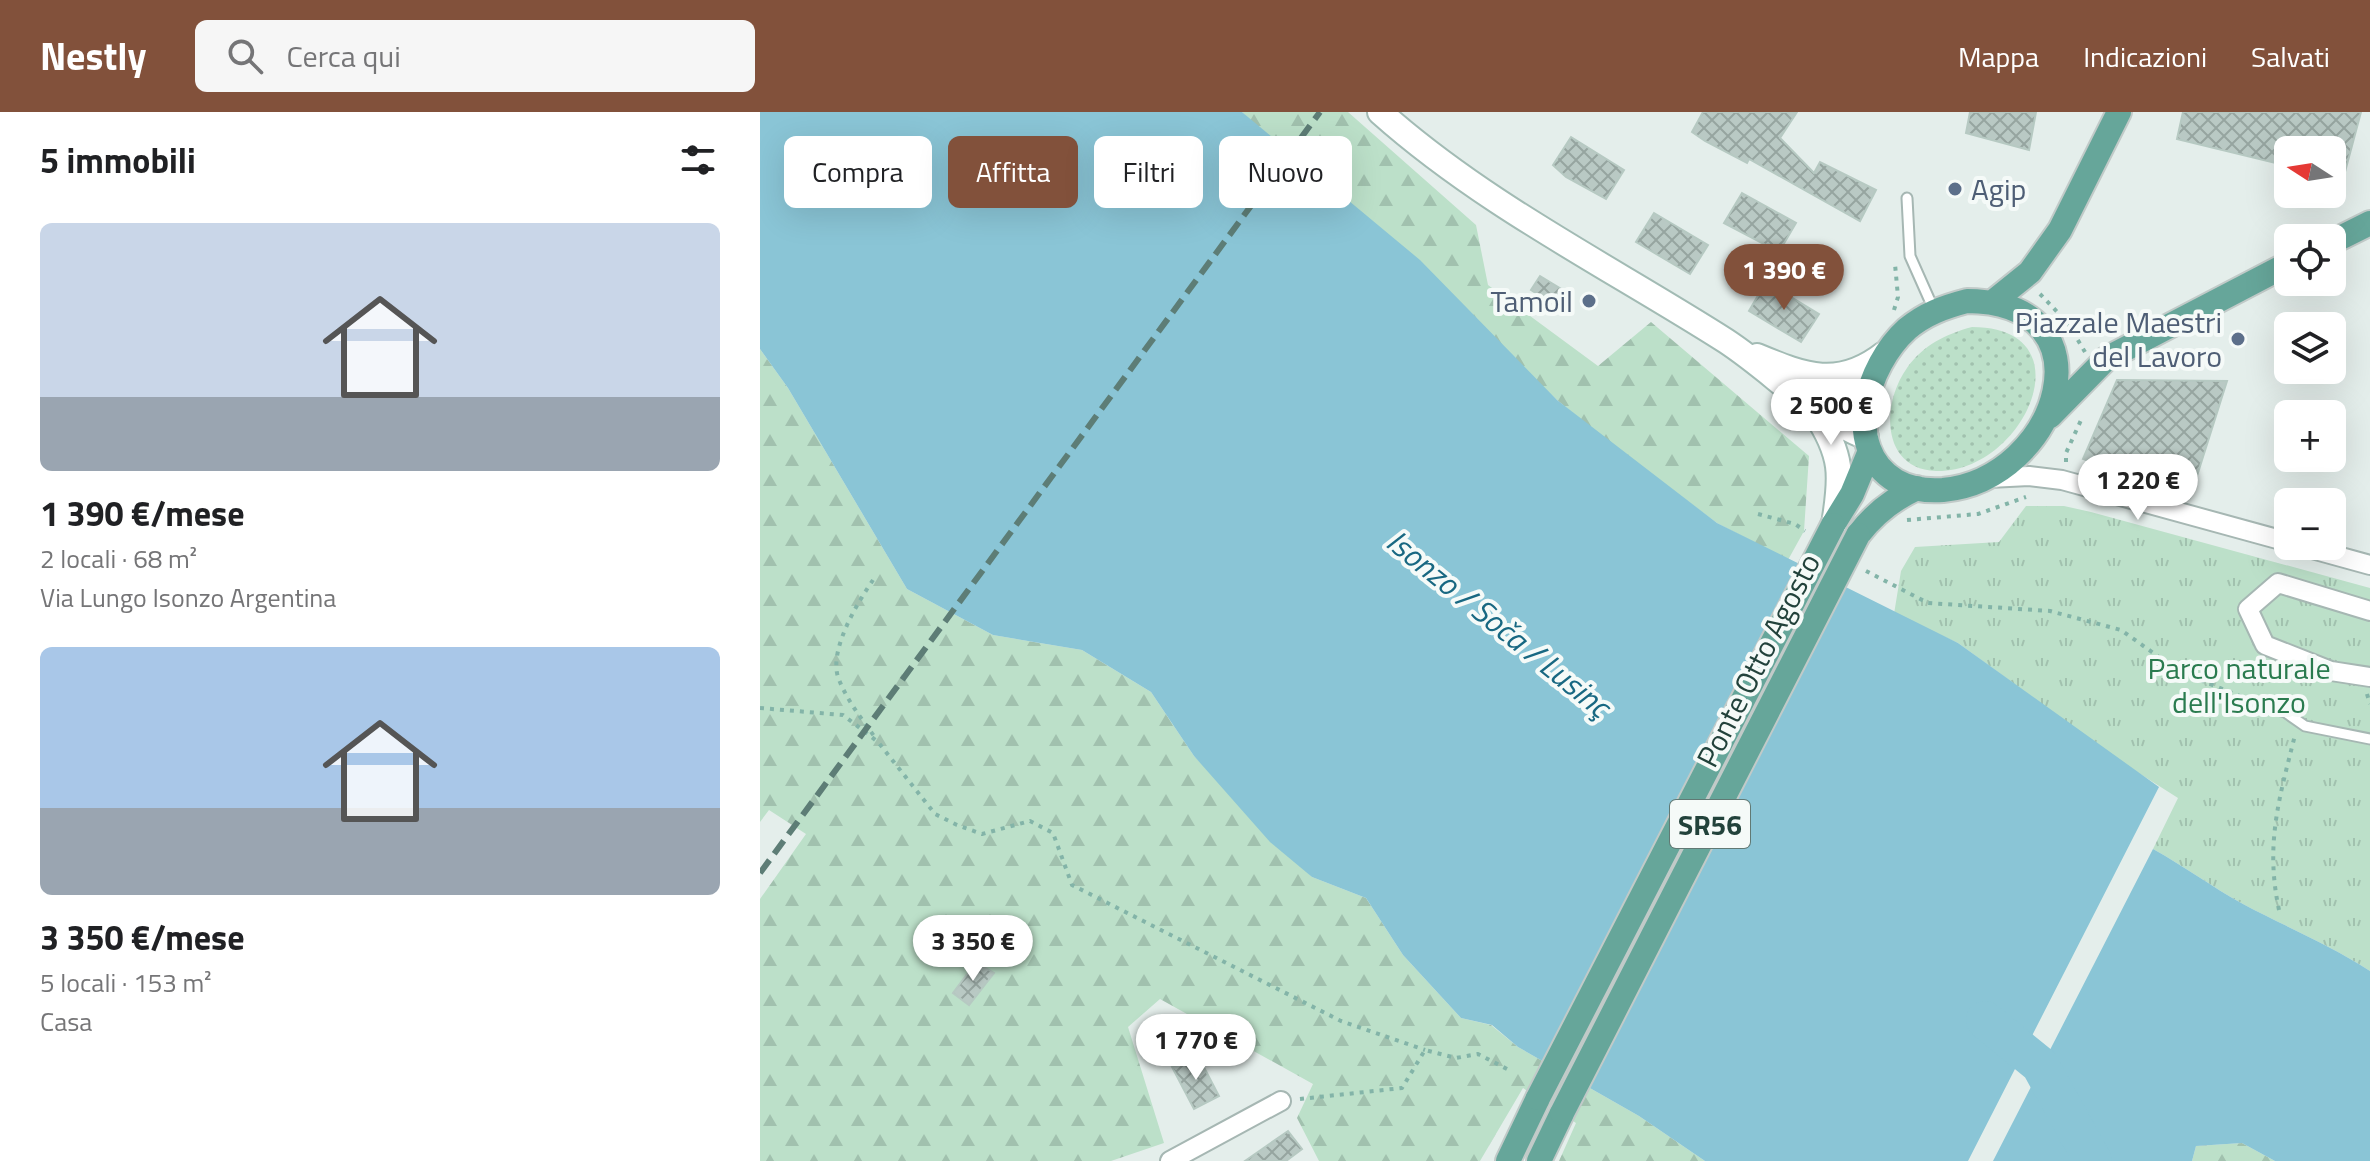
<!DOCTYPE html>
<html lang="it">
<head>
<meta charset="utf-8">
<style>
  body { margin:0; font-family:"Titillium Web",sans-serif; background:#f6f6f6; color:#202124; height:100vh; display:flex; flex-direction:column; font-size:30px; white-space:nowrap }
  * { box-sizing:border-box; margin:0 }
  p { font-size:26px; color:#757577 }
  .icon { flex:none; width:44px; height:44px; fill:none; stroke:currentColor; stroke-width:2; stroke-linecap:round; stroke-linejoin:round }
  .map { position:relative; flex:1; overflow:hidden }
  .side { display:flex; flex-direction:column; background:#fff; width:760px }
  .side>* { flex:none }
  .banner { position:absolute; left:24px; top:24px; width:760px; height:72px; display:flex; gap:16px }
  .needle { width:52px; rotate:282deg }
  .tools { position:absolute; left:1514px; top:24px; display:grid; gap:16px }
  .tools a { display:grid; place-items:center; width:72px; height:72px; border-radius:12px; background:#fff; box-shadow:0 8px 32px #0002; font-size:40px }
  .price { position:absolute; translate:-50% -68px; padding:0 18px; border-radius:28px; background:#fff; color:#222; font-size:26px; line-height:52px; filter:drop-shadow(0 2px 4px #0008) }
  .price::after { content:''; position:absolute; left:50%; top:48px; width:24px; height:18px; margin-left:-12px; background:inherit; clip-path:polygon(0 0,100% 0,50% 100%) }
  .price.on { background:#82513b; color:#fff }
  ul { padding:0; list-style:none }
  li { display:grid; align-content:center; gap:16px; height:424px; padding:0 40px }
  li span { display:grid; place-items:center; height:248px; border-radius:12px; color:#555 }
  li>.icon { margin-inline-start:auto }
  span .icon { width:144px; height:144px; fill:#fffc; stroke-width:1 }
  li b { font-size:34px }
  h2 { display:flex; justify-content:space-between; align-items:center; height:96px; padding:0 40px; font-size:34px }
  .chip { padding:0 28px; border-radius:12px; background:#fff; box-shadow:0 8px 32px #0002; font-size:28px; line-height:72px }
  .chip.on { background:#82513b; color:#fff }
  header { display:flex; align-items:center; gap:48px; box-sizing:border-box; height:112px; padding:0 40px; background:#82513b; color:#fff }
  header strong { font-size:38px }
  nav { display:flex; gap:44px; margin-inline-start:auto; font-size:28px }
  .search { width:560px; height:72px; background:#f6f6f6; display:flex; align-items:center; gap:20px; box-sizing:border-box; padding:0 28px; border-radius:12px; color:#757577; font-size:30px }
  main { display:flex; flex:1; min-height:0 }
  .map>svg:first-child { display:block }
</style>
</head>
<body>
<header>
<strong>Nestly</strong>
<div class="search"><svg class="icon" aria-label="search" viewBox="0 0 24 24"><circle cx="10" cy="10" r="6"/><path d="M15 15l6 6"/></svg>Cerca qui</div>
<nav><a>Mappa</a><a>Indicazioni</a><a>Salvati</a></nav>
</header>
<main>
<section class="side">
<h2>5 immobili<svg class="icon" aria-label="filters" viewBox="0 0 24 24"><path d="M4 7h16M4 17h16"/><circle cx="9" cy="7" r="2"/><circle cx="15" cy="17" r="2"/></svg></h2>
<ul>
<li><span style="background:linear-gradient(#c9d6e8 70%,#9aa5b1 0)"><svg class="icon" aria-label="home" viewBox="0 0 24 24"><path d="M3 11l9-7 9 7M6 9v11h12V9"/></svg></span><div><b>1 390 €/mese</b><p>2 locali · 68 m²</p><p>Via Lungo Isonzo Argentina</p></div></li>
<li><span style="background:linear-gradient(#a9c7e8 65%,#9aa5b1 0)"><svg class="icon" aria-label="home" viewBox="0 0 24 24"><path d="M3 11l9-7 9 7M6 9v11h12V9"/></svg></span><div><b>3 350 €/mese</b><p>5 locali · 153 m²</p><p>Casa</p></div></li>
</ul>
</section>
<div class="map">
<svg width="1610" height="1049" viewBox="0 0 1610 1049">
  <defs>
    <pattern id="grass-dots" width="8" height="8" patternUnits="userSpaceOnUse" patternTransform="scale(2)"><rect width="8" height="8" fill="#bce0c9"/><path d="M2 2h.1M6 6h.1" fill="none" stroke="#a1c1ae" stroke-width="1.8" stroke-linecap="round"/></pattern>
    <pattern id="forest-firs" width="22" height="20" patternUnits="userSpaceOnUse" patternTransform="scale(2)"><rect width="22" height="20" fill="#bce0c9"/><path d="M5 1l3.5 6h-7zM16 11l3.5 6h-7z" fill="#a1c1ae"/></pattern>
    <pattern id="park-tufts" width="24" height="20" patternUnits="userSpaceOnUse" patternTransform="scale(2)"><rect width="24" height="20" fill="#bce0c9"/><path d="M3 7l-1-3M5 7V3M7 7l1-3M15 17l-1-3M17 17v-4M19 17l1-3" fill="none" stroke="#a1c1ae"/></pattern>
    <pattern id="building-cross-hatch" width="8" height="8" patternUnits="userSpaceOnUse" patternTransform="scale(2)"><rect width="8" height="8" fill="#b9c9c4"/><path d="M0 0l8 8M0 8l8-8" fill="none" stroke="#96a5a0"/></pattern>
  </defs>
  <rect width="100%" height="100%" fill="#e4eeeb"/>
  <!-- grass -->
  <path fill="url(#grass-dots)" d="M1212,215C1329,215 1265,361 1176,359C1121,357 1121,292 1147,256C1163,233 1186,222 1212,215Z"/>
  <!-- forest -->
  <path fill="url(#forest-firs)" d="M482,0H588L716,113L728,173L838,254L891,210L1049,344L1044,419L1028,448L957,411L856,336L797,288Z
    M0,237L28,276L147,477L233,523L322,538L391,580L434,644L552,765L606,786L643,843L701,906L731,913L758,935L879,1004L945,1049H799L816,1011L763,976L720,1049H559L537,1006L553,972L400,887L368,915L404,1031L351,1049H0V787L46,722L9,698L0,710Z
    M1482,1031L1515,1049H1432L1436,1034Z"/>
  <!-- park -->
  <path fill="url(#park-tufts)" d="M1266,394H1304L1331,400L1610,476V859C1569,832 1526,815 1483,792C1452,775 1424,754 1393,737L1418,686L1363,651L1198,531L1134,502L1141,459L1155,435L1239,430Z"/>
  <!-- water -->
  <path fill="#8ac5d6" d="M0,0H482L660,148L797,288L957,411L1198,531L1399,675L1208,1049H945L879,1004L758,935L732,913L701,906L643,843L606,786L552,765L510,730L434,644L391,580L322,538L233,523L147,477L28,276L0,237Z
    M1393,737C1424,754 1452,775 1483,792C1526,815 1569,832 1610,859V1049H1515L1482,1031L1436,1034L1432,1049H1233Z"/>
  <g fill="none" stroke-linecap="round" stroke-linejoin="round">
    <!-- river -->
    <path stroke="#8ac5d6" stroke-width="38" d="M1225,908L1280,953L1333,1049"/>
  </g>
  <!-- building -->
  <path fill="url(#building-cross-hatch)" stroke="#b6c9c2" stroke-width="2" d="M943,0H1037L1020,26L1054,61L1060,50L1116,78L1100,109L989,47L987,51L945,29L932,20Z
    M1210,0H1276L1269,38L1206,21Z
    M1423,0H1601L1578,86L1572,85V38H1528V54L1417,27Z
    M811,25L864,58L846,87L806,65L793,53Z
    M982,81L1036,111L1019,140L964,111Z
    M894,101L948,133L930,162L876,130Z
    M780,164L808,181L799,196L771,178Z
    M1006,170L1059,202L1041,230L989,199Z
    M1357,268L1467,269L1430,386L1323,347Z
    M216,850L234,861L209,893L193,881Z
    M437,942L459,984L434,997L412,955Z
    M528,1019L542,1037L526,1049H485Z"/>
  <g fill="none" stroke-linecap="round" stroke-linejoin="round">
    <!-- service casing -->
    <g stroke="#a6b7b3" stroke-width="13">
      <path id="service" d="M1147,86L1150,144L1174,198
        M1508,595L1525,600L1545,614L1610,627"/>
    </g>
    <!-- minor casing -->
    <g stroke="#a6b7b3" stroke-width="22">
      <path id="minor" d="M1229,366L1269,364L1302,368L1528,430
        M1541,434L1610,453
        M1610,499L1518,471L1488,497L1505,533L1571,559L1610,565
        M410,1049L521,989"/>
    </g>
    <!-- secondary casing -->
    <g stroke="#a2bbb4" stroke-width="28">
      <path id="secondary" d="M620,0C723,92 850,155 966,229C1016,262 1049,302 1106,325
        M997,244C1045,264 1079,277 1124,242
        M1055,301C1083,343 1082,364 1074,412"/>
    </g>
    <!-- primary casing -->
    <g stroke="#c1cac8" stroke-width="28">
      <path id="primary" d="M1572,130L1610,111
        M1207,189C1355,190 1300,367 1183,378C1168,379 1150,377 1136,369C1081,336 1107,253 1147,217C1165,202 1184,195 1207,189Z
        M1234,189L1270,160L1300,118L1359,0
        M1290,304L1346,247L1528,152
        M1073,413L1092,382L1109,341
        M1098,423C1114,402 1133,387 1157,376
        M748,1049L778,986
        M779,1049L802,1001"/>
    </g>
    <!-- path -->
    <path stroke="#83b4a8" stroke-width="4" stroke-dasharray="4 6" stroke-linecap="butt" d="M1280,182L1307,210L1325,240
      M1134,198L1138,185L1135,152
      M1306,350V341L1322,306
      M998,402L1035,412L1045,419
      M1147,408L1218,402L1266,385
      M1106,459L1168,491L1290,499L1361,518L1420,560L1495,590
      M113,468C98,490 69,537 78,565C86,587 101,606 114,624
      M1607,582L1610,592
      M0,596L83,603L118,630L175,702L197,713L222,722L270,709L293,721L312,773L581,909L665,938
      M1519,798C1505,732 1519,687 1535,623
      M540,987L642,976L665,938L696,946L718,942L747,957"/>
    <!-- service -->
    <use href="#service" stroke="#fff" stroke-width="9"/>
    <!-- minor -->
    <use href="#minor" stroke="#fff" stroke-width="18"/>
    <!-- secondary -->
    <use href="#secondary" stroke="#fff" stroke-width="24"/>
    <!-- primary -->
    <use href="#primary" stroke="#66a69a" stroke-width="24"/>
    <!-- rail -->
    <path stroke="#5d7d76" stroke-width="6" stroke-dasharray="16 8" stroke-linecap="butt" d="M0,761L560,0"/>
    <!-- primary-bridge casing -->
    <g stroke="#c1cac8" stroke-width="28" stroke-linecap="butt">
      <path id="primary-bridge" d="M778,986L1073,413
        M802,1001L1098,423"/>
    </g>
    <!-- primary-bridge -->
    <use href="#primary-bridge" stroke="#66a69a" stroke-width="24"/>
  </g>
  <!-- markers -->
  <g fill="#5c6f8a" stroke="#f5faf8" stroke-width="3">
    <circle cx="1195" cy="77" r="8"/>
    <circle cx="829" cy="189" r="8"/>
    <circle cx="1478" cy="227" r="8"/>
  </g>
  <g text-anchor="middle" dominant-baseline="central" stroke-width="8" stroke-linejoin="round" paint-order="stroke">
    <!-- shield labels -->
    <rect fill="#f5faf8" stroke="#617974" stroke-width="2" x="910" y="688" width="80" height="48" rx="6"/>
    <g font-size="28" font-weight="bold" fill="#22423b">
      <text x="950" y="712">SR56</text>
    </g>
    <!-- service labels -->
    <g font-size="30" fill="#4e5e75" stroke="#f5faf8" text-anchor="end">
      <text x="1211" y="77" text-anchor="start">Agip</text>
      <text x="813" y="189">Tamoil</text>
      <text x="1462" y="210">Piazzale Maestri<tspan x="1462" dy="34">del Lavoro</tspan></text>
    </g>
    <!-- street labels -->
    <g font-size="30" fill="#22423b" stroke="#f5faf8">
      <text transform="translate(998 548) rotate(-63)">Ponte Otto Agosto</text>
    </g>
    <!-- park labels -->
    <g font-size="30" fill="#2a7b4f" stroke="#f5faf8">
      <text x="1479" y="556">Parco naturale<tspan x="1479" dy="34">dell'Isonzo</tspan></text>
    </g>
    <!-- water labels -->
    <g font-size="32" font-style="italic" fill="#186882" stroke="#f5faf8">
      <text transform="translate(739 511) rotate(39)">Isonzo / Soča / Lusinç</text>
    </g>
  </g>
</svg>
<div class="tools">
<a><svg class="needle" viewBox="-14 -14 28 28"><path d="M0-13l5 13h-10z" fill="#e53935"/><path d="M0 13l5-13h-10z" fill="#757577"/></svg></a>
<a><svg class="icon" aria-label="locate" viewBox="0 0 24 24"><circle cx="12" cy="12" r="6"/><path d="M12 2v4M12 18v4M2 12h4M18 12h4"/></svg></a>
<a><svg class="icon" aria-label="layers" viewBox="0 0 24 24"><path d="M12 4l9 5-9 5-9-5zM3 14l9 5 9-5"/></svg></a>
<a>+</a>
<a>−</a>
</div>
<b class="price on" style="left:1024px;top:200px">1 390 €</b>
<b class="price" style="left:1071px;top:335px">2 500 €</b>
<b class="price" style="left:1378px;top:410px">1 220 €</b>
<b class="price" style="left:213px;top:871px">3 350 €</b>
<b class="price" style="left:436px;top:970px">1 770 €</b>
<div class="banner">
<a class="chip">Compra</a>
<a class="chip on">Affitta</a>
<a class="chip">Filtri</a>
<a class="chip">Nuovo</a>
</div>
</div>
</main>
</body>
</html>
